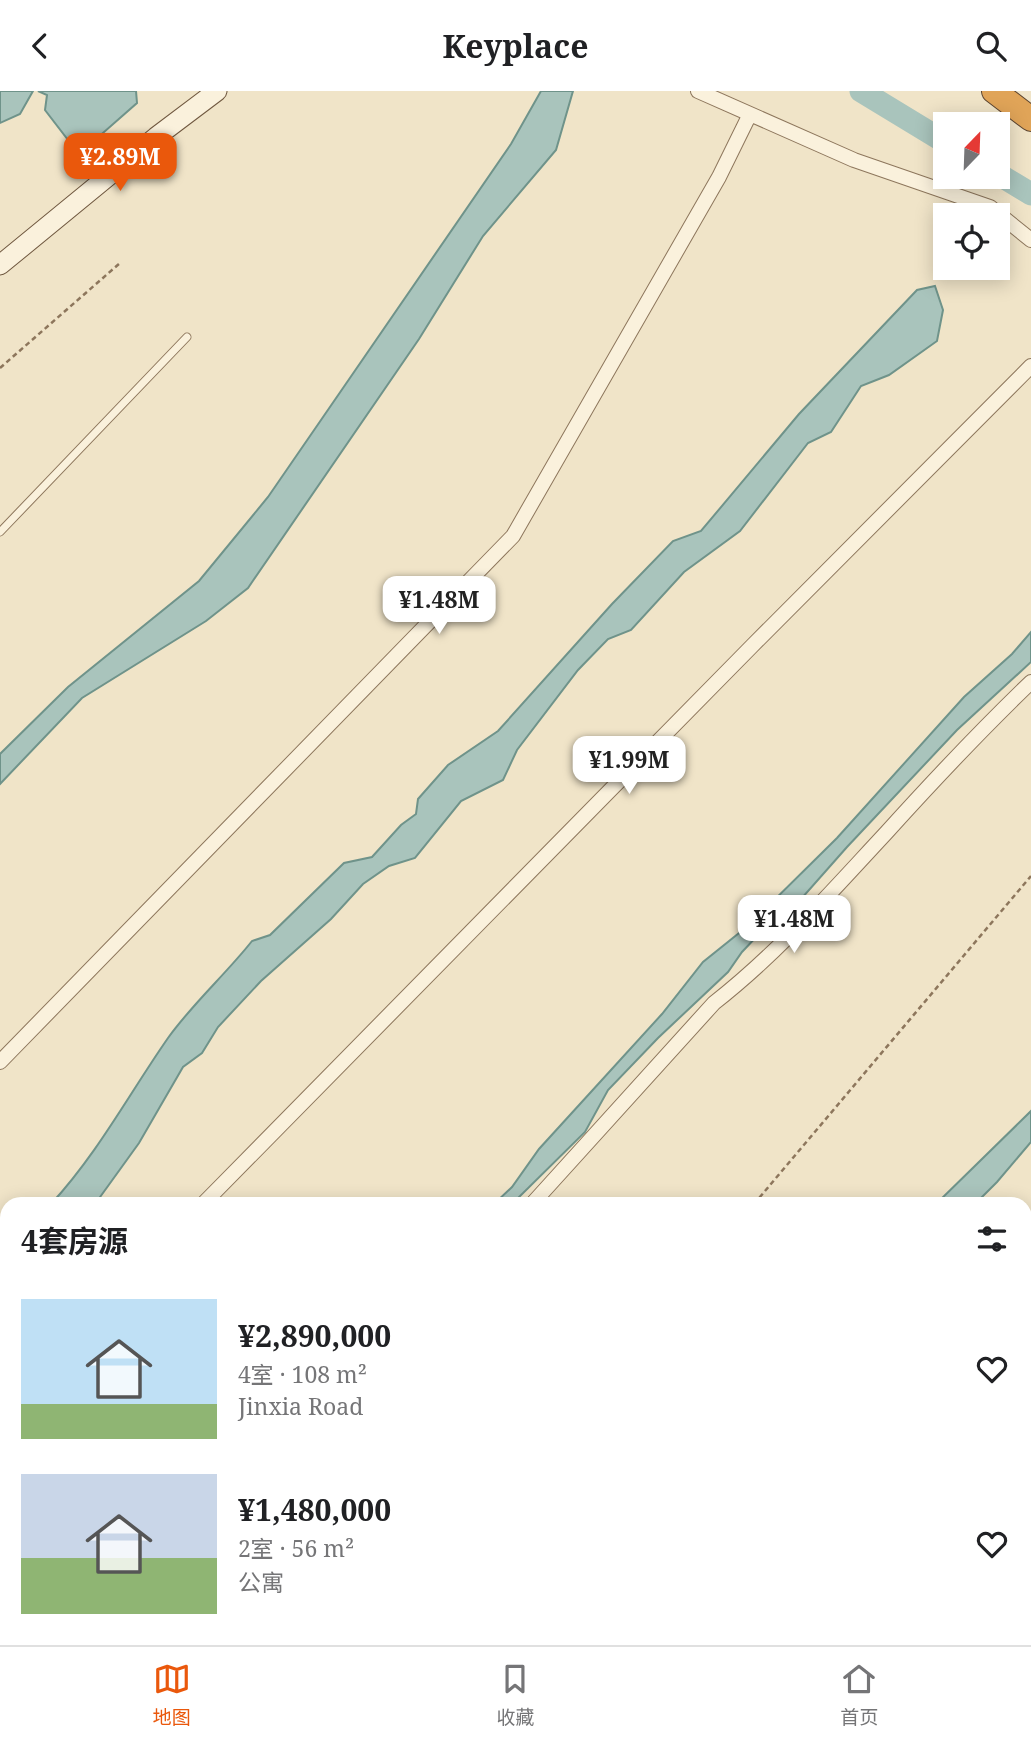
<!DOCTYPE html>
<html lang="zh">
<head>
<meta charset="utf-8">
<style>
  body { margin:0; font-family:"Noto Serif","Noto Sans SC",serif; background:#f6f6f6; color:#202124; height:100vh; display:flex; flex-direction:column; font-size:26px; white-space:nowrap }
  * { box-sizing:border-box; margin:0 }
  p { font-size:23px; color:#757577 }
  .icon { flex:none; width:38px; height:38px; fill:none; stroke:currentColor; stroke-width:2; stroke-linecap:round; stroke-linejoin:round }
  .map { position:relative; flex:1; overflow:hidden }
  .drawer { position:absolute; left:0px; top:1106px; width:1032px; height:448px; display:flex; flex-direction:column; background:#fff; border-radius:21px 21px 0 0; box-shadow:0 4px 18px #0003 }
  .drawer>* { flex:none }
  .needle { width:46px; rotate:23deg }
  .tools { position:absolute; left:933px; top:21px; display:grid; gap:14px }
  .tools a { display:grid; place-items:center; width:77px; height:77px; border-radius:0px; background:#fff; box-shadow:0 4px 18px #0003; font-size:35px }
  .price { position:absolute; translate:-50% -60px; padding:0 16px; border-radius:14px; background:#fff; color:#222; font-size:23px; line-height:46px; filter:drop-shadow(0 2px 4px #0008) }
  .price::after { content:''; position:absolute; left:50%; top:42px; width:21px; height:16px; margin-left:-10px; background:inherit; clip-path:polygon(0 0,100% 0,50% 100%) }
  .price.on { background:#ea580c; color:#fff }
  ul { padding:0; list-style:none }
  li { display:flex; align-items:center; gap:21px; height:175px; padding:0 21px }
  li span { display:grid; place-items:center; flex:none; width:196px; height:140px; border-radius:0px; color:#555 }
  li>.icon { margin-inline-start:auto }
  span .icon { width:84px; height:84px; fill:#fffc; stroke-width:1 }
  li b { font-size:30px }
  h2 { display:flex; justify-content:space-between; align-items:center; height:84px; padding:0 21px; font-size:30px }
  header { display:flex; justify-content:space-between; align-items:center; height:91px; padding:0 21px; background:#fff; font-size:32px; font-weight:700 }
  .tab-bar { display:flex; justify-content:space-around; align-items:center; height:98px; border-top:2px solid #e0e0e0; background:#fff; font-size:19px; color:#757577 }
  .tab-bar a { display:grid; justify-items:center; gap:4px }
  .tab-bar .on { color:#ea580c }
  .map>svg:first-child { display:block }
</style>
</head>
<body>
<header><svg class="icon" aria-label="back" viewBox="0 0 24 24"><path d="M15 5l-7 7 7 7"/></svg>Keyplace<svg class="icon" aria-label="search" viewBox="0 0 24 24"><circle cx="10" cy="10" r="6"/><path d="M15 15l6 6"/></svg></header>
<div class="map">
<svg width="1031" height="1554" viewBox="0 0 1031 1554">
  <rect width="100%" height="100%" fill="#f0e4c8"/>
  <!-- water -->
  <path fill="#a9c4bc" stroke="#6f938a" stroke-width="2" d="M0,0H33L20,23L0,32Z
    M38,0H136L137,12L95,49L75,58L45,19L47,4Z
    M541,0H573L556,59L483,145L419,248L248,497L206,530L82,607L0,693V663L68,596L199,490L268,406L511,53Z
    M935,195L943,219L937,250L889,284L861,295L831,341L808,352L740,440L684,481L631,539L608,548L578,579L517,659L503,689L461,710L415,767L389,775L363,793L331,828L261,890L218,936L202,962L183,976L139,1052L95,1113H51C98,1062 129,1003 168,947C193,912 226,883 252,850L270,844L344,772L372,766L401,734L416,723L418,708L448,674L498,640L612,513L673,450L701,440L799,323L917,199Z
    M1031,541V571L957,639L847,756L779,833L758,844L742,861L728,881L658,947L608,999L585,1041L512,1113H494L512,1096L539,1058L662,923L703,871L749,834L837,747L964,606L1012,563Z
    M1031,1020V1051L997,1091L975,1113H936Z
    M7,1161V1209L0,1215V1168Z
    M1031,1469V1510L1026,1514V1474Z
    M127,1547H157L153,1554H122Z
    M523,1547H553L546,1554H517Z
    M927,1547H977L967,1554H922Z"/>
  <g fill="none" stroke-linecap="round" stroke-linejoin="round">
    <!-- river -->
    <path stroke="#a9c4bc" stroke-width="23" d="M861,0L945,51
      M998,83L1031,103"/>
    <!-- lane casing -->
    <g stroke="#8d765c" stroke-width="9">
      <path id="lane" d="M0,441L187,246"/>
    </g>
    <!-- street casing -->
    <g stroke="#8d765c" stroke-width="16">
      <path id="street" d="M698,0L854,69L990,116L1031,149
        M0,971L513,445L719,86L749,25
        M203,1113L752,555L1031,275
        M532,1113L714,912C778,862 831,801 886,742C933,690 981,639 1031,591
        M1026,1243L1031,1238
        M0,1318L7,1311
        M165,1554L170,1547
        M702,1554L709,1547"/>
    </g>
    <!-- secondary casing -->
    <g stroke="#6f573f" stroke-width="21">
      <path id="secondary" d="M0,174L156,46L217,0"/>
    </g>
    <!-- highway casing -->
    <g stroke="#5b4430" stroke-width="26">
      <path id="highway" d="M994,0L1031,28"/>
    </g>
    <!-- path -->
    <path stroke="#8d765c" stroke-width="2.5" stroke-dasharray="5 3.5" stroke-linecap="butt" d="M0,277L120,172
      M754,1113L1031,785
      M384,1554L389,1547"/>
    <!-- lane -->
    <use href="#lane" stroke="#faf1dc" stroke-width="7"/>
    <!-- street -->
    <use href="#street" stroke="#faf1dc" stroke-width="14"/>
    <!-- secondary -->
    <use href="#secondary" stroke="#faf1dc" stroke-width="19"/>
    <!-- highway -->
    <use href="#highway" stroke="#e0a458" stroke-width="24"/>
  </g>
</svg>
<div class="tools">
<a><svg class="needle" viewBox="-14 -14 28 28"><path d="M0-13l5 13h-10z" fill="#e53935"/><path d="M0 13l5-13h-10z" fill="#757577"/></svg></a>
<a><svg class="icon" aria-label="locate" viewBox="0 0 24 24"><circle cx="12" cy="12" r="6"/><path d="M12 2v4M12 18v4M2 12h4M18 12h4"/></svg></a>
</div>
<b class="price on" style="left:120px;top:102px">¥2.89M</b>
<b class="price" style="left:439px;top:545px">¥1.48M</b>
<b class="price" style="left:629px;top:705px">¥1.99M</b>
<b class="price" style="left:794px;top:864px">¥1.48M</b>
<section class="drawer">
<h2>4套房源<svg class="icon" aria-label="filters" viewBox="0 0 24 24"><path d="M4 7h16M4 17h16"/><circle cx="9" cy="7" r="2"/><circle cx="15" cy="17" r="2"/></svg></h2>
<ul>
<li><span style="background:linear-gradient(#bfe0f5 75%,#8fb573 0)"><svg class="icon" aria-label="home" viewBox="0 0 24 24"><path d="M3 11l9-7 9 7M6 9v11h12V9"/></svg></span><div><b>¥2,890,000</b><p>4室 · 108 m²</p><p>Jinxia Road</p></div><svg class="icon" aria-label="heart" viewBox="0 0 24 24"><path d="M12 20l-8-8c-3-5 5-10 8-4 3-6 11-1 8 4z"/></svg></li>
<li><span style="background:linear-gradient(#c9d6e8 60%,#8fb573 0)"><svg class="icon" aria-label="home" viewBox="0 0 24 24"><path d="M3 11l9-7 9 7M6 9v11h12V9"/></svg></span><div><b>¥1,480,000</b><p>2室 · 56 m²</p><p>公寓</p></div><svg class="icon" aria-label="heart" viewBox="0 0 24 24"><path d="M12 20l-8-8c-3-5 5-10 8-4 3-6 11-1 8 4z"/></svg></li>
</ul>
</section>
</div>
<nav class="tab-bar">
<a class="on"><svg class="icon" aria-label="map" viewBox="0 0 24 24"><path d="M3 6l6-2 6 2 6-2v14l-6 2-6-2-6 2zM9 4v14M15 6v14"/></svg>地图</a>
<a><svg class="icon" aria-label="saved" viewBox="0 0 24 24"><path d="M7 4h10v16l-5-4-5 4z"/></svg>收藏</a>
<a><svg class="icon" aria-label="home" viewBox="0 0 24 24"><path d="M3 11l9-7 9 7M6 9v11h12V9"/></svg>首页</a>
</nav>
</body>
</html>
